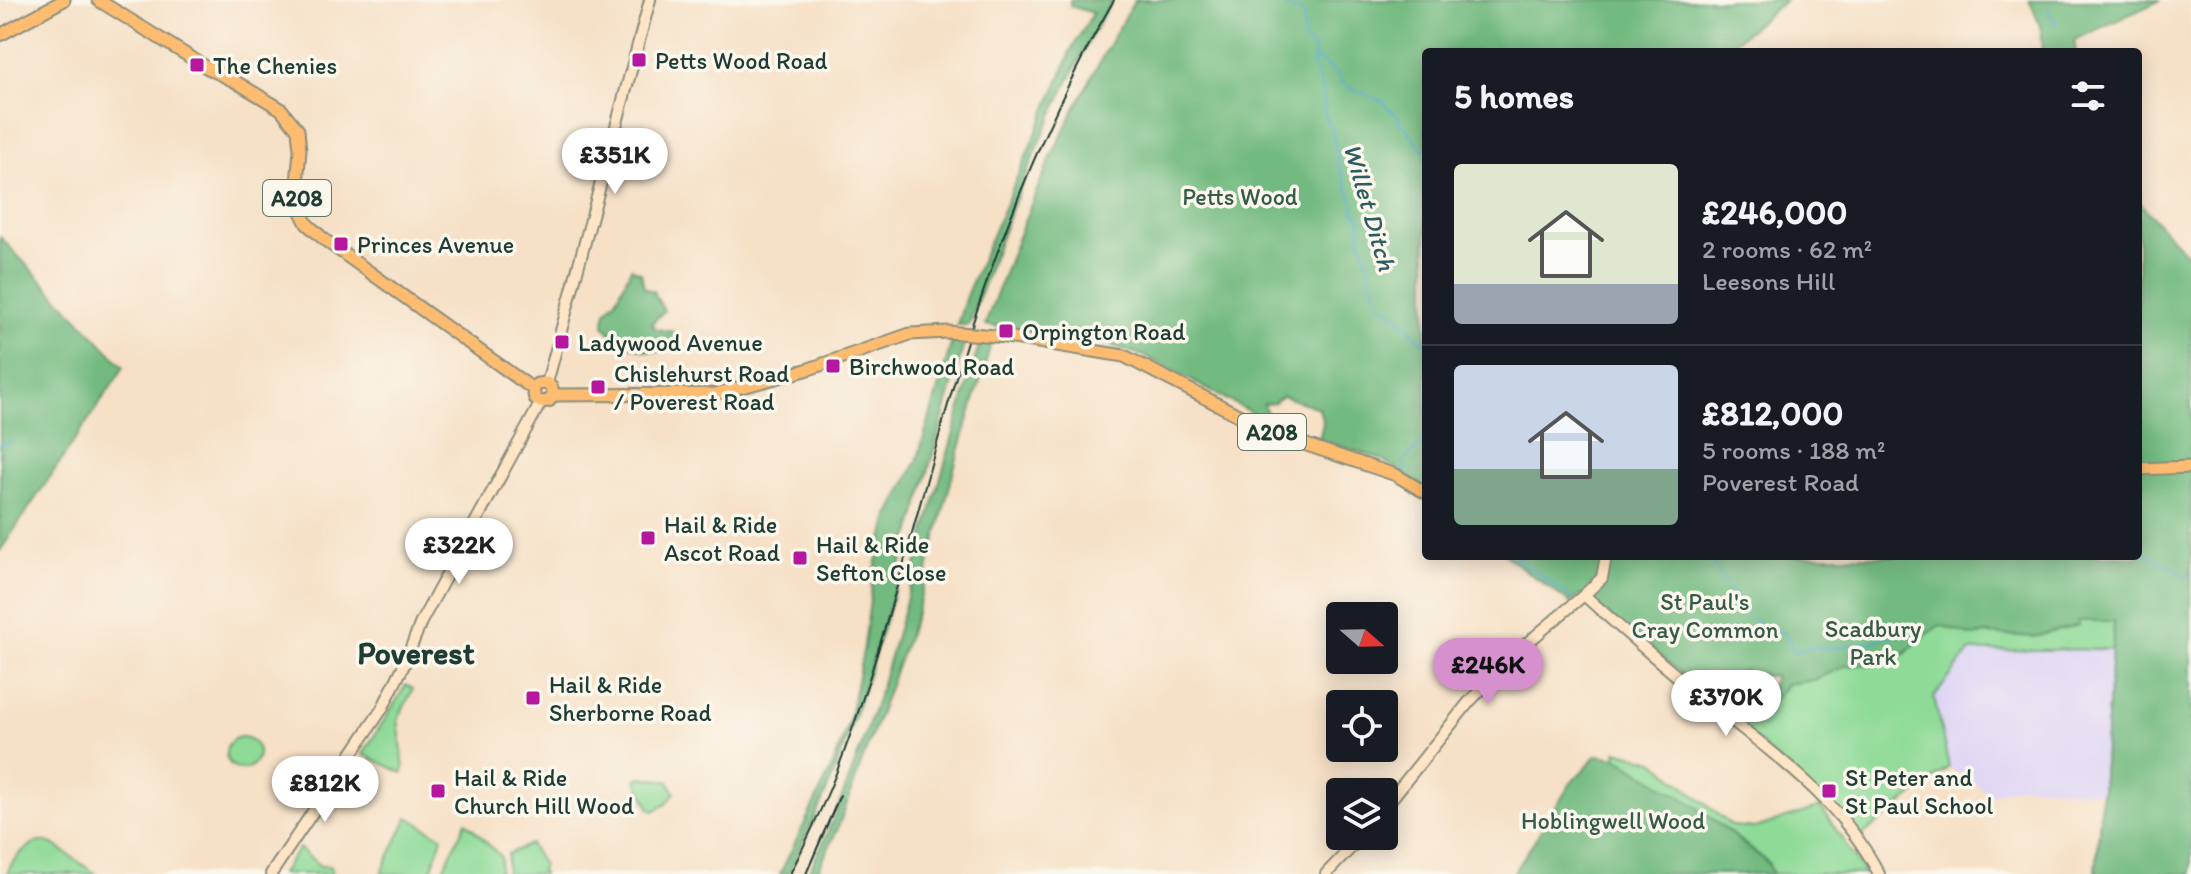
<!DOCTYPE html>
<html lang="en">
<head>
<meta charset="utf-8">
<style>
  body { margin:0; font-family:Itim,sans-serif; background:#242831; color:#f1f3f6; height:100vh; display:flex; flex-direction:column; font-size:30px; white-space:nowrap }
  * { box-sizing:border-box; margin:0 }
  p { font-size:26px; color:#9ea1a6 }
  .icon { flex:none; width:44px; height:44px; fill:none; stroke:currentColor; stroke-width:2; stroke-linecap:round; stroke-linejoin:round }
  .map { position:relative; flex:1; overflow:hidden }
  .details { position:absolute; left:1422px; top:48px; width:720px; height:512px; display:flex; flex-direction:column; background:#171b24; border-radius:8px; box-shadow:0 4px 20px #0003 }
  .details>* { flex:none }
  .needle { width:52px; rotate:110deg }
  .buttons { position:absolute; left:1326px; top:602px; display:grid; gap:16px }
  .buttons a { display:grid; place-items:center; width:72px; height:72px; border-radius:8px; background:#171b24; box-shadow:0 4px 20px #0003; font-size:40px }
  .price { position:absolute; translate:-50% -68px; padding:0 18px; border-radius:28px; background:#fff; color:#222; font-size:26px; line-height:52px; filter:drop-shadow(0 2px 4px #0008) }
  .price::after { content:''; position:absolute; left:50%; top:48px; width:24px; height:18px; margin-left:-12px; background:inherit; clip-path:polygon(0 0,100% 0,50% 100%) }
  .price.on { background:#d690ce; color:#111 }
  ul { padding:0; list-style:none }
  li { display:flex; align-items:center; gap:24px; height:200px; padding:0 32px }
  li+li { border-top:2px solid #363941 }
  li span { display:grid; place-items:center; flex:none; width:224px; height:160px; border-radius:8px; color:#555 }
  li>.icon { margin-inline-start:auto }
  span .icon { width:96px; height:96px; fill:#fffc; stroke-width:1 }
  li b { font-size:34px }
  h2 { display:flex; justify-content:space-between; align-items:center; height:96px; padding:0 32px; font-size:34px }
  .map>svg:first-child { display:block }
  .built { fill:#dfd5f5 }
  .green { fill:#8eda97; stroke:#568c66; stroke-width:2 }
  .forest { fill:#72ba80; stroke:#487c5a; stroke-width:2 }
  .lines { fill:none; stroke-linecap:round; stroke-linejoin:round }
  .stream { stroke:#4fa9cc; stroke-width:2 }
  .secondary-casing { stroke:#8a8e7d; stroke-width:14 }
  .primary-casing { stroke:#8a8e7d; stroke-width:15 }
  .secondary { stroke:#ffe4c6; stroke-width:10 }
  .primary { stroke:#febc71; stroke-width:11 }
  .rail { stroke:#1f3d34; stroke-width:2 }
  .primary-bridge-casing { stroke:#8a8e7d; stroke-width:15; stroke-linecap:butt }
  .primary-bridge { stroke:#febc71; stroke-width:11 }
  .poi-dot { fill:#b5179e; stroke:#fbf7ec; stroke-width:3 }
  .labels { text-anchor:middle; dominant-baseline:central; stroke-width:7; stroke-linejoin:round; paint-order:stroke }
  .shield { fill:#fbf7ec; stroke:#61756b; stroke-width:2 }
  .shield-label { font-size:22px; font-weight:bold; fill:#1f3d34 }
  .poi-label { font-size:24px; fill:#1f3d34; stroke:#fbf7ec; text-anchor:start }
  .park-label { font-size:24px; fill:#355c48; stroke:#fbf7ec }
  .water-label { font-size:26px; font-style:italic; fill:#2d5d62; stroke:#fbf7ec }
  .district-label { font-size:32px; font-weight:bold; fill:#1f3d34; stroke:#fbf7ec }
</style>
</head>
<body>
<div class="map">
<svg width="2191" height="874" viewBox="0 0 2191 874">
  <rect width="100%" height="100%" fill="#fbf7ec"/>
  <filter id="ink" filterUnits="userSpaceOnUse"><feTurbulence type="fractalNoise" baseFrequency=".0125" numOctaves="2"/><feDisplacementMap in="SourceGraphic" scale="16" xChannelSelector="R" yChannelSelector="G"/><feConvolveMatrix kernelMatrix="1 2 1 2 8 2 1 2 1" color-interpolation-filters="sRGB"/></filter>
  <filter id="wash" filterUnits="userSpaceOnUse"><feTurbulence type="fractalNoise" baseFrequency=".006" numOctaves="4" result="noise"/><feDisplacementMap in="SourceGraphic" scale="32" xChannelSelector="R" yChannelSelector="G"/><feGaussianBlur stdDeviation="1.8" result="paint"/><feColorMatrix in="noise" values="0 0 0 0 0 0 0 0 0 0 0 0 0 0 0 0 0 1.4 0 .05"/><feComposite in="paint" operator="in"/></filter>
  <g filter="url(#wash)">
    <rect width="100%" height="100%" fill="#f6e0c6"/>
    <path class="built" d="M 2112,648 L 2101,793 L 2022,785 L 1991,795 L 1949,767 L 1934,697 L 1970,651 Z"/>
    <g class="green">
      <path d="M 2138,556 L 2191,874 L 2096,874 L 2112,649 L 1970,651 L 1934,697 L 1949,767 L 1860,837 L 1742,726 L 1790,661 L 1773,663 L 1708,681 L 1608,576 Z"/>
      <path d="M 406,685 L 413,689 L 398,719 L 404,769 L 402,773 L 363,754 Z"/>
      <circle cx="242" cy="753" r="16"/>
      <path d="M 1616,751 L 1654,761 L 1732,826 L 1755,828 L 1821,807 L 1865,874 L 1773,874 L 1768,862 L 1694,805 L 1617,758 Z"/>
      <path d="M 640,777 L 668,781 L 675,793 L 666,804 L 654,811 L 650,809 L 636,779 Z"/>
      <path d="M 408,817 L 442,837 L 430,874 L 381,874 Z"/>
      <path d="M 466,822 L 501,857 L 499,874 L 441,874 Z"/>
      <path d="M 37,842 L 47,842 L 53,844 L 96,874 L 7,874 C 13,858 22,850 37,842 Z"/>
      <path d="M 530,844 L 543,865 L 541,870 L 543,874 L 506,874 L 508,854 Z"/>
      <path d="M 299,848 L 320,866 L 330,866 L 333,874 L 281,874 Z"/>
    </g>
    <g class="forest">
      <path d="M 1070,0 L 1112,0 C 1052,103 1008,212 969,325 L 957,325 L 966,296 L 1069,57 L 1069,53 L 1093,13 L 1070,6 Z"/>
      <path d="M 1135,0 L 1786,0 L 1722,52 L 1426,52 L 1426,488 L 1379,458 L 1319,440 L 1323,423 L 1319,408 L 1282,396 L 1274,403 L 1264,404 L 1269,422 L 1147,357 L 1104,343 L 985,325 C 1007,266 1029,205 1056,147 C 1080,97 1106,48 1135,0 Z"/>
      <path d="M 2029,0 L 2161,0 L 2074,40 L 2076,52 L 2042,52 C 2045,33 2037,17 2029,0 Z"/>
      <path d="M 2138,201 L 2191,259 L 2191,874 L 2096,874 L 2114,621 L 2078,621 L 2079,625 L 2034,637 L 1987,634 L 1972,636 L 1940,625 L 1918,641 L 1905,654 L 1873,664 L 1845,666 L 1814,680 L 1787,684 L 1755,723 L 1749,719 L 1770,691 L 1775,676 L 1757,675 L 1744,671 L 1728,676 L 1699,688 L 1582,594 L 1570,603 L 1506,556 L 2138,556 Z"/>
      <path d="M 0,237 L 124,367 L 0,551 Z"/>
      <path d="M 631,268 L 641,273 L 644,288 L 653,291 L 664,311 L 652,323 L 656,329 L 675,332 L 680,340 C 677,343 674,346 670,348 C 648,358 617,342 604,326 C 605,306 607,312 617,298 C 622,290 627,276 631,268 Z"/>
      <path d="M 952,341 L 965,341 C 924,480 890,621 840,757 C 826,797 806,835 788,874 L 780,874 L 833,765 L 849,721 L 864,646 L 873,577 L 889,516 L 917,461 Z"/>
      <path d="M 980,342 L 991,344 L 957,458 L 917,611 L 837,830 L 816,874 L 808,874 C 862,765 894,646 926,529 C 944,467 962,404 980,342 Z"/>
      <path d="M 1597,755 L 1617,758 L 1694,805 L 1768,863 L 1773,874 L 1513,874 L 1571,783 Z"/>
    </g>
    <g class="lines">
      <g class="stream">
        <path d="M 1285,0 L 1287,8 L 1293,11 L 1300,10 L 1304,15 L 1304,39 L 1315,51 L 1313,67 L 1323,90 L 1324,112 L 1333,134 L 1338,163 L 1354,204 L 1354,211 L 1360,217 L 1360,238 L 1370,269 L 1370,278 L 1380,303 L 1391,310 L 1426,346"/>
        <path d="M 2048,10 L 2056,25"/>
        <path d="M 1314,58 C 1320,61 1331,68 1336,72 C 1341,77 1338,78 1343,83 C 1353,93 1368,92 1377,100 L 1383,100 L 1387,107 L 1399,117 L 1399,124 L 1405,126 C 1410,136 1419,144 1426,153"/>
        <path d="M 0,445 L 11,440"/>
        <path d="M 1406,458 L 1426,439"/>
        <path d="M 1404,460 L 1405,473"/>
        <path d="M 2138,551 L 2151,556"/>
        <path d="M 1513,556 L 1572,598"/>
        <path d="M 1708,556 L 1725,582"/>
        <path d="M 2156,559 L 2188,578"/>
        <path d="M 1728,587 L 1747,612"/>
        <path d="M 1751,618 L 1762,625 L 1786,634 L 1793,652 L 1814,646 L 1824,649 L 1873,642 L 1895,634"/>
      </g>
    </g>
  </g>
  <g filter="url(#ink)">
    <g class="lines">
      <defs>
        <g id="secondary">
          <path d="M 547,383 L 650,0"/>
          <path d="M 1584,595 C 1624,631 1664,666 1706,700 C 1770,751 1841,799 1879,874"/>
          <path d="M 1384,808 L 1469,702 L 1526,644 L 1584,595 L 1602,578 L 1606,556"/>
          <path d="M 271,874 L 382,709 L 404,665 L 421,622 L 541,402"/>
          <path d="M 1326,874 L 1362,836"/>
        </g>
        <g id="primary">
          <path d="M 98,0 L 206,67 L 236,82 L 281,109 L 298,130 L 300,150 L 296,195 L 299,208 L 307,224 L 326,241 L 533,389"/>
          <path d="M 0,35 L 64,0"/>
          <path d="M 1007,337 L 1124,356 L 1277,435 L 1396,475 L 1426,493"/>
          <path d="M 533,389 L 535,399 L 541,402 L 549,401 L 553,395"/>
          <path d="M 533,389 L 537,384 L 547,383 L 552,388 L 553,395"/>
          <path d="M 553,395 L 715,394 L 806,370 L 910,334 L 948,332"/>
          <path d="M 2138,469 L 2191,467"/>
        </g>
      </defs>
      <use href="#secondary" class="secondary-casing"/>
      <use href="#primary" class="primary-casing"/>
      <use href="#secondary" class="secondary"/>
      <use href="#primary" class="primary"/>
      <g class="rail">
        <path d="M 790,874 C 808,838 826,801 840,763 C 894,619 926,468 973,322 C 1010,210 1055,101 1114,0"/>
        <path d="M 806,874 L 840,795"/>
      </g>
      <defs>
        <path id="primary-bridge" d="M 948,332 L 1007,337"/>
      </defs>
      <use href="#primary-bridge" class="primary-bridge-casing"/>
      <use href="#primary-bridge" class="primary-bridge"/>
    </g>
  </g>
  <g class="poi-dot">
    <rect x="631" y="52" width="16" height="16" rx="4"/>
    <rect x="189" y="57" width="16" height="16" rx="4"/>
    <rect x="333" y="236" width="16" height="16" rx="4"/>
    <rect x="998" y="323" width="16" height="16" rx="4"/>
    <rect x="554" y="334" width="16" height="16" rx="4"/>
    <rect x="825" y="358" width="16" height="16" rx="4"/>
    <rect x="590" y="379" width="16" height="16" rx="4"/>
    <rect x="640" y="530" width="16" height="16" rx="4"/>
    <rect x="792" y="550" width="16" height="16" rx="4"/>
    <rect x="525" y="690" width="16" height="16" rx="4"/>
    <rect x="430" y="783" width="16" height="16" rx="4"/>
    <rect x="1821" y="783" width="16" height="16" rx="4"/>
  </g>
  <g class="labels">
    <g class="shield">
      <rect x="263" y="180" width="68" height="36" rx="6"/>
      <rect x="1238" y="414" width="68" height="36" rx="6"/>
    </g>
    <g class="shield-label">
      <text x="297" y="198">A208</text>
      <text x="1272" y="432">A208</text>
    </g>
    <g class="poi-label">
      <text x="655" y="60">Petts Wood Road</text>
      <text x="213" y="65">The Chenies</text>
      <text x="357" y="244">Princes Avenue</text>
      <text x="1022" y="331">Orpington Road</text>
      <text x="578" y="342">Ladywood Avenue</text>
      <text x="849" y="366">Birchwood Road</text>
      <text x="614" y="373">Chislehurst Road<tspan x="614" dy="28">/ Poverest Road</tspan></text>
      <text x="664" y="524">Hail &amp; Ride<tspan x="664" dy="28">Ascot Road</tspan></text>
      <text x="816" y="544">Hail &amp; Ride<tspan x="816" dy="28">Sefton Close</tspan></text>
      <text x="549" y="684">Hail &amp; Ride<tspan x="549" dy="28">Sherborne Road</tspan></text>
      <text x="454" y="777">Hail &amp; Ride<tspan x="454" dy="28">Church Hill Wood</tspan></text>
      <text x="1845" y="777">St Peter and<tspan x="1845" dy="28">St Paul School</tspan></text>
    </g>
    <g class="park-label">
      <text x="1240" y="196">Petts Wood</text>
      <text x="1705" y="601">St Paul's<tspan x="1705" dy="28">Cray Common</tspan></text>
      <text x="1873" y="628">Scadbury<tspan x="1873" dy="28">Park</tspan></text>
      <text x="1613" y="820">Hoblingwell Wood</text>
    </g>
    <g class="water-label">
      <text transform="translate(1370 207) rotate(74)">Willet Ditch</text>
    </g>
    <g class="district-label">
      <text x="416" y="653">Poverest</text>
    </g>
  </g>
</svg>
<div class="buttons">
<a><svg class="needle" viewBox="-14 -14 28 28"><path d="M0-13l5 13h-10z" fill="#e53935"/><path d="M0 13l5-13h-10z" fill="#9ea1a6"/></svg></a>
<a><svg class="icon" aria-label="locate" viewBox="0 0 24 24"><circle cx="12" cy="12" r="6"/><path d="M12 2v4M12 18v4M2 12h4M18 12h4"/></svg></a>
<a><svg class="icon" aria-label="layers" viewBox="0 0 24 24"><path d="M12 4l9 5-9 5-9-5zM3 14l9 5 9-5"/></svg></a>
</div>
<b class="price" style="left:615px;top:196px">£351K</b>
<b class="price" style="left:459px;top:586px">£322K</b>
<b class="price on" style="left:1488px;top:706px">£246K</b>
<b class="price" style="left:1726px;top:738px">£370K</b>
<b class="price" style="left:325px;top:824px">£812K</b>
<section class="details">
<h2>5 homes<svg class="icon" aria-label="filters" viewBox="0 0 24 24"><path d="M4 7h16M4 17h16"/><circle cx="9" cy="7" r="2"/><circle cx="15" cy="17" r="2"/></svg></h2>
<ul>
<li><span style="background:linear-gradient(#dfe7d0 75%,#9aa5b1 0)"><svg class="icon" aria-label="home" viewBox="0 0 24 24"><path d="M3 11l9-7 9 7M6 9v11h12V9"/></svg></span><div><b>£246,000</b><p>2 rooms · 62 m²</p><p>Leesons Hill</p></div></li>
<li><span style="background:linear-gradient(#c9d6e8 65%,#7fa58c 0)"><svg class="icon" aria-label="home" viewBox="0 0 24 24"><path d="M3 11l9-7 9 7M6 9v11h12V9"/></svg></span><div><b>£812,000</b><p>5 rooms · 188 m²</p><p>Poverest Road</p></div></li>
</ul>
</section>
</div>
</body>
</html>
